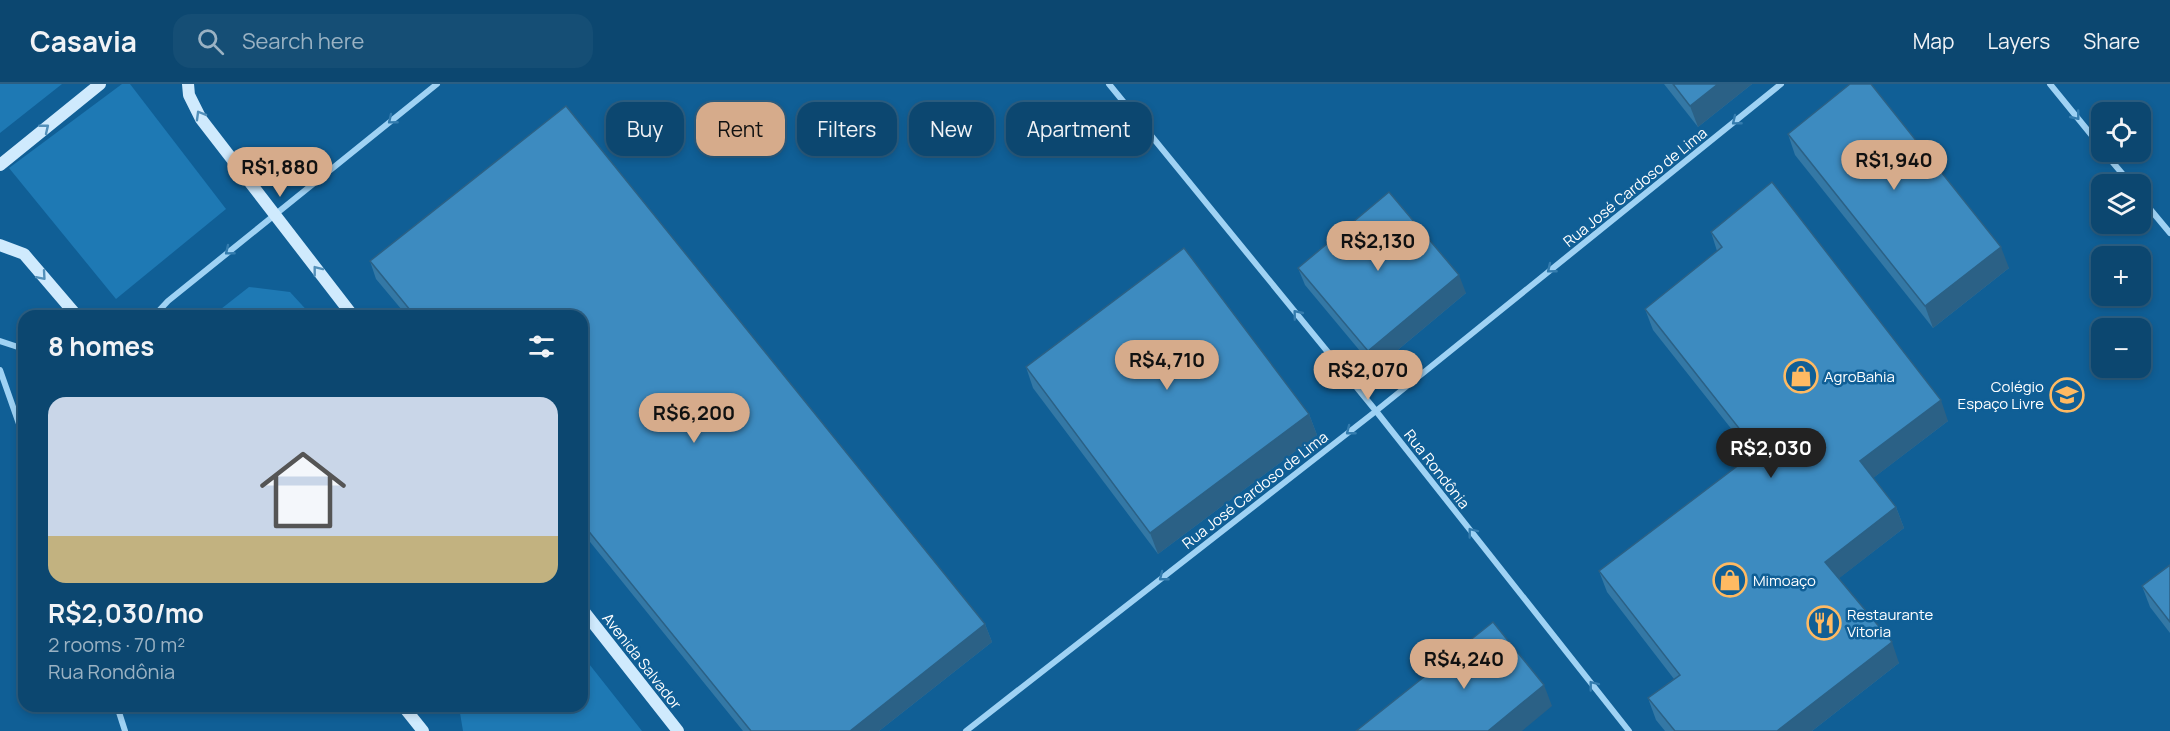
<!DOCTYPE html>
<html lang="en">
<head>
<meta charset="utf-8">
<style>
  body { margin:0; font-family:Manrope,sans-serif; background:#154e75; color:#f1f3f6; height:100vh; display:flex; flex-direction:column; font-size:22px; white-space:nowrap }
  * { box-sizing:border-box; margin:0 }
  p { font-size:20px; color:#9ab2c3 }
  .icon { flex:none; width:33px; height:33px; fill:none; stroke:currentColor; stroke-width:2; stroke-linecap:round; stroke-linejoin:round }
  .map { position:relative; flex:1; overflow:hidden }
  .side { position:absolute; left:18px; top:226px; width:570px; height:402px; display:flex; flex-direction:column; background:#0c4770; border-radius:18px; box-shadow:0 3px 9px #0003,0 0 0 2px #2c5f83 }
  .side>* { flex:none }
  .top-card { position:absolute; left:606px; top:18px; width:570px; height:54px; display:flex; gap:12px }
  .controls { position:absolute; left:2091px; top:18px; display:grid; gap:12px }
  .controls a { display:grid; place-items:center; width:60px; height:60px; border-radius:12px; background:#0c4770; box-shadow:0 3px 9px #0003,0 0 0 2px #2c5f83; font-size:30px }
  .price { position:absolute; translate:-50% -51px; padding:0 14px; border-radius:21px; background:#d6ab8b; color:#111; font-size:20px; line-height:39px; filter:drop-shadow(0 2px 3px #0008) }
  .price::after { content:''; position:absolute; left:50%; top:36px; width:18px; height:14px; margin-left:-9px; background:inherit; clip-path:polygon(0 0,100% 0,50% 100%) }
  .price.current { background:#222; color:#fff }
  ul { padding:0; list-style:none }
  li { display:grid; align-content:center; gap:12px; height:318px; padding:0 30px }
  li span { display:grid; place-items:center; height:186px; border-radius:18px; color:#555 }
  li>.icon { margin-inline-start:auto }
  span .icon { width:108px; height:108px; fill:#fffc; stroke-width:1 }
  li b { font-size:26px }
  h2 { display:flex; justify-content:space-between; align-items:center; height:72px; padding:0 30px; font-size:26px }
  .tag { padding:0 21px; border-radius:18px; background:#0c4770; box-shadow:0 3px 9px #0003,0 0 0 2px #2c5f83; font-size:21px; line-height:54px }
  .tag.current { background:#d6ab8b; color:#111 }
  header { display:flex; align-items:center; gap:36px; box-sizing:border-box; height:84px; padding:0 30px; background:#0c4770; border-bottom:2px solid #2c5f83 }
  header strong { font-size:28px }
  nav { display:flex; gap:33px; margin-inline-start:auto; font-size:21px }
  .search { width:420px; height:54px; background:#154e75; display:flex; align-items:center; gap:15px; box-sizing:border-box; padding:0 21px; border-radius:18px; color:#9ab2c3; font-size:22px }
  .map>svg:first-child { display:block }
  .green { fill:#1e79b4 }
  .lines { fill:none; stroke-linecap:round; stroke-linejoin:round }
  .minor { stroke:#9fd2f4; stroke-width:6 }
  .secondary { stroke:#cfeafd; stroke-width:12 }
  .wall { fill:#3478a5 }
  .shaded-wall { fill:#2b6186 }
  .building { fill:#3d8bc0; stroke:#2b6186; stroke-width:1.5 }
  .oneway { stroke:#5390ba }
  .oneway2 { stroke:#347cae }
  .labels { text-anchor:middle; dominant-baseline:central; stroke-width:5; stroke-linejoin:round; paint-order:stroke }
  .street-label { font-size:15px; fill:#fff; stroke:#105f96 }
  .poi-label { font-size:15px; fill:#fff; stroke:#105f96; text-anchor:start }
</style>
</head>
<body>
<header>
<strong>Casavia</strong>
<div class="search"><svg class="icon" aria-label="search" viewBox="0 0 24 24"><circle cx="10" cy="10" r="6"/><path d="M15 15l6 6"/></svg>Search here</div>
<nav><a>Map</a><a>Layers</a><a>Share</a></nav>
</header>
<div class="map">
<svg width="2170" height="647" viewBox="0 0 2170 647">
  <rect width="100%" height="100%" fill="#105f96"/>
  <g class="green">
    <path d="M 0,0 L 62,0 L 0,49 Z"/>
    <path d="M 122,0 L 130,0 L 226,125 L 116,215 L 9,84 Z"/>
    <path d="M 249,203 L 290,208 L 312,232 L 212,232 Z"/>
    <path d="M 582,571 L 642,647 L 463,647 L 459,623 L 582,622 Z"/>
  </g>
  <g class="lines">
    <g class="minor">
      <path d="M 1109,0 L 1376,327 L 1629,647"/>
      <path d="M 2050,0 L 2102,64"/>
      <path d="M 2104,68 L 2131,100"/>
      <path d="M 2140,113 L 2170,149"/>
      <path d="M 154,232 L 168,217 L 437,0"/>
      <path d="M 0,257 L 24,265"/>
      <path d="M 0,286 L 24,354"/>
      <path d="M 117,622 L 125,647"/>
      <path d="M 966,647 L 1376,327 L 1781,0"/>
    </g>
    <g class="secondary">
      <path d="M 188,0 L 189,11 L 201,35 L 353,232"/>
      <path d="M 0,81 L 100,0"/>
      <path d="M 0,161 L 24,170 L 77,232"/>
      <path d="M 582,525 L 678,647"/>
      <path d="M 403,622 L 423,647"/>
    </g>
  </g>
  <g class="wall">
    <path d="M 1664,0 L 1752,0 L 1698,43 Z"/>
    <path d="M 566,22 L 985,540 L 992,558 L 879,647 L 743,647 L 582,448 L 582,232 L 407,232 L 376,195 L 370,177 Z"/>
    <path d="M 1788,50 L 2009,184 L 1933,244 L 1795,71 Z"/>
    <path d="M 1711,148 L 1948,337 L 1873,394 L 1896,423 L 1904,444 L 1839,494 L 1899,579 L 1812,647 L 1665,647 L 1656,636 L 1648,614 L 1674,595 L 1607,508 L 1599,487 L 1752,371 L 1653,246 L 1645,225 L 1717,167 Z"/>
    <path d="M 1298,184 L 1466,209 L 1375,285 L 1305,201 Z"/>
    <path d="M 1026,283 L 1309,330 L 1317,351 L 1158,470 L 1033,304 Z"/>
    <path d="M 2170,481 L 2170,549 L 2150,523 L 2142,502 Z"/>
  </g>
  <g class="shaded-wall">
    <path d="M 1718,0 L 1752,0 L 1698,43 L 1690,22 Z"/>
    <path d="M 2001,163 L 2009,184 L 1933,244 L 1925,222 Z"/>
    <path d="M 1459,191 L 1466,209 L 1375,285 L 1368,267 Z"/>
    <path d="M 1941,316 L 1948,337 L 1868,398 L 1860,377 Z"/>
    <path d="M 1309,330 L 1317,351 L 1158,470 L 1150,449 Z"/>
    <path d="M 1896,423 L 1904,444 L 1833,499 L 1825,478 Z"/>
    <path d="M 985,540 L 992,558 L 879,647 L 850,647 Z"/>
    <path d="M 1892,558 L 1899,579 L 1812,647 L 1777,647 Z"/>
    <path d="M 1544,601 L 1552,622 L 1522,647 L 1488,647 Z"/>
  </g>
  <g class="building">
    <path d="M 1673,0 L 1718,0 L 1690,22 Z"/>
    <path d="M 1850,0 L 1871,0 L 2001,163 L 1925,222 L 1788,50 Z"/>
    <path d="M 566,22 L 985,540 L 850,647 L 751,647 L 582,439 L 582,232 L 415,232 L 370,177 Z"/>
    <path d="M 1772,98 L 1941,316 L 1860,377 L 1896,423 L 1825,478 L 1892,558 L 1777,647 L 1675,647 L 1648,614 L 1680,591 L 1599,487 L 1757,367 L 1645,225 L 1722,163 L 1711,148 Z"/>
    <path d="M 1389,108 L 1459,191 L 1368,267 L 1298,184 Z"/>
    <path d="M 1184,164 L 1309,330 L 1150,449 L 1026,283 Z"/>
    <path d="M 2170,481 L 2170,538 L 2142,502 Z"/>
    <path d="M 1493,538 L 1544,601 L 1488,647 L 1356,647 Z"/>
  </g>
  <defs><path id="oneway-chevron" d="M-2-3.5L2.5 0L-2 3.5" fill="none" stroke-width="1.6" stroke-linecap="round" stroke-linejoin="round" transform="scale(1.5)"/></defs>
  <g class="oneway">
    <use href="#oneway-chevron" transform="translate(200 31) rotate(-120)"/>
    <use href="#oneway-chevron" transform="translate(45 44) rotate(-39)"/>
    <use href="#oneway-chevron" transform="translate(317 186) rotate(-128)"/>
    <use href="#oneway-chevron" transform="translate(42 192) rotate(49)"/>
  </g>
  <g class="oneway2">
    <use href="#oneway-chevron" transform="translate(2076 32) rotate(51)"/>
    <use href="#oneway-chevron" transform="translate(392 36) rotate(141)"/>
    <use href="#oneway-chevron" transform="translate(1736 37) rotate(141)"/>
    <use href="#oneway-chevron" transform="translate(229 167) rotate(141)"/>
    <use href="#oneway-chevron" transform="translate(1551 185) rotate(141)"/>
    <use href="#oneway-chevron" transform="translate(1297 230) rotate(-129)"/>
    <use href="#oneway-chevron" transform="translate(1350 347) rotate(142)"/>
    <use href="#oneway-chevron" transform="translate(1472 448) rotate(-128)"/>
    <use href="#oneway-chevron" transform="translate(1163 493) rotate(142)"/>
    <use href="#oneway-chevron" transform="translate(1593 601) rotate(-128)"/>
  </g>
  <defs>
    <symbol id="shop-ring" viewBox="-11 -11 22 22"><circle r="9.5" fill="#105f96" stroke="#ffba62" stroke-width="1.5"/><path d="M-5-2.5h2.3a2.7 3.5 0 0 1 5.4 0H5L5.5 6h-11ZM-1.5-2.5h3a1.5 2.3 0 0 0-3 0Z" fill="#ffba62"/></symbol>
    <symbol id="school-ring" viewBox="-11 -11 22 22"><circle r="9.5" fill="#105f96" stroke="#ffba62" stroke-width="1.5"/><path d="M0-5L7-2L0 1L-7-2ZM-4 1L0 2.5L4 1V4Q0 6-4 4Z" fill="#ffba62"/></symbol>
    <symbol id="restaurant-ring" viewBox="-11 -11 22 22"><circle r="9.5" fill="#105f96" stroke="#ffba62" stroke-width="1.5"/><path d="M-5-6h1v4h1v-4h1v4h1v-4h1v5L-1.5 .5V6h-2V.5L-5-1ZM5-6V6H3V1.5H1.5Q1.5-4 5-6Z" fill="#ffba62"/></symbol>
  </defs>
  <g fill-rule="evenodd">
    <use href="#shop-ring" x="1782" y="273" width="38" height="38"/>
    <use href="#school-ring" x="2048" y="292" width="38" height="38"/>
    <use href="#shop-ring" x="1711" y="477" width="38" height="38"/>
    <use href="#restaurant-ring" x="1805" y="520" width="38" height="38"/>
  </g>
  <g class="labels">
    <g class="street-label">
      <text transform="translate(1635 103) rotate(-39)">Rua José Cardoso de Lima</text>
      <text transform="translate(1437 385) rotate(52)">Rua Rondônia</text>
      <text transform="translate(1255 406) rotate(-38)">Rua José Cardoso de Lima</text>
      <text transform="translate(642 577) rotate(52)">Avenida Salvador</text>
    </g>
    <g class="poi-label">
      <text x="1824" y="292">AgroBahia</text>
      <text x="2044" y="302" text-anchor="end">Colégio<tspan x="2044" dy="17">Espaço Livre</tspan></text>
      <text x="1753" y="496">Mimoaço</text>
      <text x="1847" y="530">Restaurante<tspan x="1847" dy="17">Vitoria</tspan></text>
    </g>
  </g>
</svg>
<div class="controls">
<a><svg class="icon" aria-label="locate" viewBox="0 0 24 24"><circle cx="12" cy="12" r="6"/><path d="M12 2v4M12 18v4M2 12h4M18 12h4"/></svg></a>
<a><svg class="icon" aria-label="layers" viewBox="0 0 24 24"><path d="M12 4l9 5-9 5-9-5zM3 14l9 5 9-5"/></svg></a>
<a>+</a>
<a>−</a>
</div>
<b class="price" style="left:1894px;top:107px">R$1,940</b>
<b class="price" style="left:280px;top:114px">R$1,880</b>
<b class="price" style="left:1378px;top:188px">R$2,130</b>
<b class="price" style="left:1167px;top:307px">R$4,710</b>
<b class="price" style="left:1368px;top:317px">R$2,070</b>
<b class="price" style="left:694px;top:360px">R$6,200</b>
<b class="price current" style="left:1771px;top:395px">R$2,030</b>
<b class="price" style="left:1464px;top:606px">R$4,240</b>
<div class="top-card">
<a class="tag">Buy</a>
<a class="tag current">Rent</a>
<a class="tag">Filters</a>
<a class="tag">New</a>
<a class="tag">Apartment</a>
</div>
<section class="side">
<h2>8 homes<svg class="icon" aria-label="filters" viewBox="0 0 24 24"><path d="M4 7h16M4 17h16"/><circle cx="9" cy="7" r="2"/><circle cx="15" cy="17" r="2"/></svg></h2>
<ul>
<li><span style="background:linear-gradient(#c9d6e8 75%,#c2b280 0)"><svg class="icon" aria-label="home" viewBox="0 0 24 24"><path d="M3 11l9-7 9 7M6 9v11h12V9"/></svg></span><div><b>R$2,030/mo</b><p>2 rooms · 70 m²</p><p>Rua Rondônia</p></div></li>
</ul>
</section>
</div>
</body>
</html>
